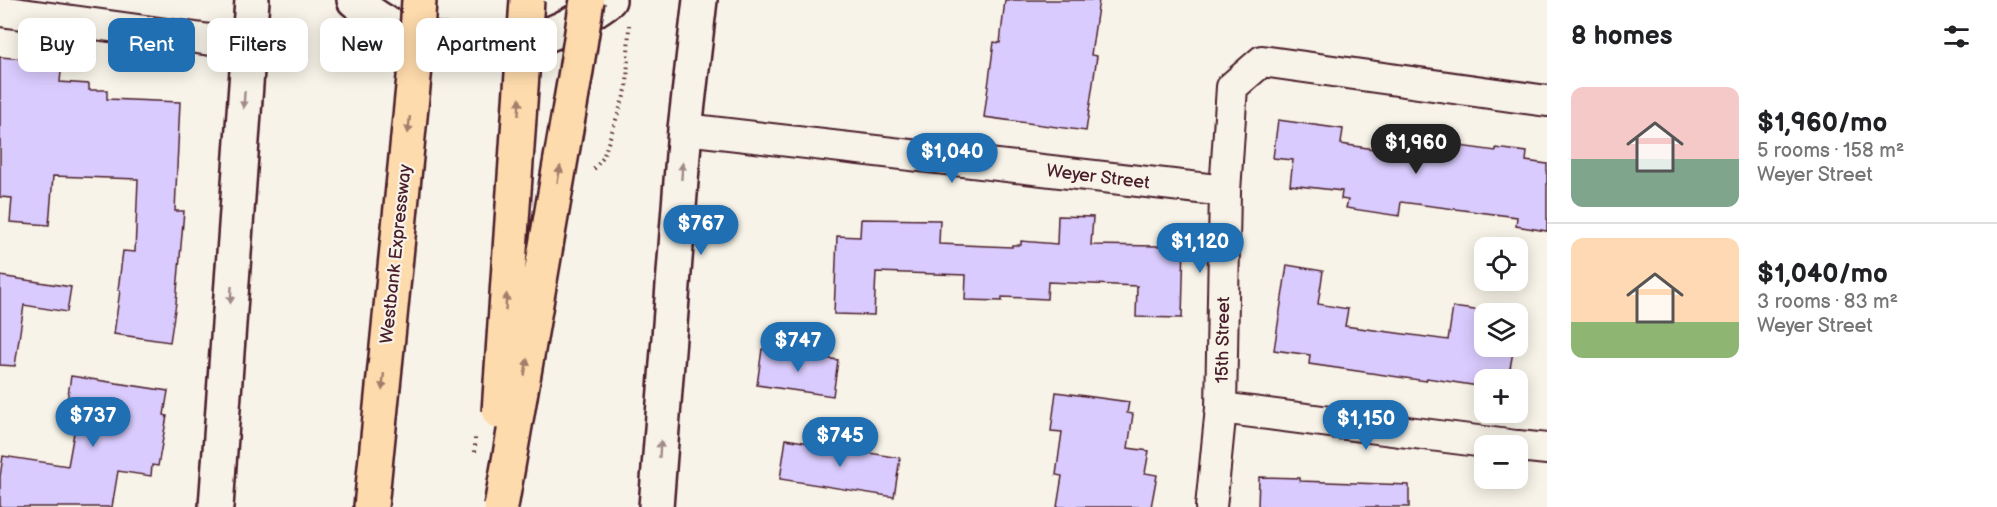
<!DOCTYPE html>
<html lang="en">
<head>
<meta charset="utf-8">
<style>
  body { margin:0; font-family:"Balsamiq Sans",sans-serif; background:#f2f2f2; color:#202124; height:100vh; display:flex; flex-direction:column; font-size:22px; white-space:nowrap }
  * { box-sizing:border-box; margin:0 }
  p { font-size:20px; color:#757577 }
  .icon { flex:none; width:33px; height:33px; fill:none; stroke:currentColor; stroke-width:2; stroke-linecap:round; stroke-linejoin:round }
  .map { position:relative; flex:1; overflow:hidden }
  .sheet { display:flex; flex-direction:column; background:#fff; width:450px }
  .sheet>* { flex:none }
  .hud { position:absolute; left:18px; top:18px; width:570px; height:54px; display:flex; gap:12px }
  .buttons { position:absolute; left:1474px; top:237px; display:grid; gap:12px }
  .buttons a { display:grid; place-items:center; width:54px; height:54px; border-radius:12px; background:#fff; box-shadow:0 3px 15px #0003; font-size:30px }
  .price { position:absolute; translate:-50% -51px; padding:0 14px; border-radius:21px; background:#1f6fb2; color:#fff; font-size:20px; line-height:39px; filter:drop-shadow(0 2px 3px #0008) }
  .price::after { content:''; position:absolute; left:50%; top:36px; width:18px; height:14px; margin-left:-9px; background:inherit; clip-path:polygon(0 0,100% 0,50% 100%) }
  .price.on { background:#222; color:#fff }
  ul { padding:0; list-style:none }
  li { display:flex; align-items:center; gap:18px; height:150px; padding:0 24px }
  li+li { border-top:2px solid #e0e0e0 }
  li span { display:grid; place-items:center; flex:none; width:168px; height:120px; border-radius:12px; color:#555 }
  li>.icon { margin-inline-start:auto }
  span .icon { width:72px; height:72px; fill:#fffc; stroke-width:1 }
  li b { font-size:26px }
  h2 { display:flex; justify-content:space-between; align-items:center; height:72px; padding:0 24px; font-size:26px }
  .tag { padding:0 21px; border-radius:12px; background:#fff; box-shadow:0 3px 15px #0003; font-size:21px; line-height:54px }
  .tag.on { background:#1f6fb2; color:#fff }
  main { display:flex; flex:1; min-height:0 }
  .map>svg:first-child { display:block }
  .building { fill:#d9cbfd; stroke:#4a1f2b; stroke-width:1.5 }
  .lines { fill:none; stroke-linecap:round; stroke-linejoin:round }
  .street-casing { stroke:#4a1f2b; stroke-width:34 }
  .secondary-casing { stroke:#4a1f2b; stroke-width:38 }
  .highway-casing { stroke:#4a1f2b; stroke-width:38 }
  .path { stroke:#4a1f2b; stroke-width:4; stroke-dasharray:1.5 4.5; stroke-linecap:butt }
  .street { stroke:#f7f3e8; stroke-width:30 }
  .secondary { stroke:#f7f3e8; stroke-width:33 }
  .highway { stroke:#fedbac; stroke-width:33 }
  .highway-bridge-casing { stroke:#4a1f2b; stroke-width:38; stroke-linecap:butt }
  .highway-bridge { stroke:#fedbac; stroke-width:33 }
  .oneway { fill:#a0898a }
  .oneway2 { fill:#a47d6c }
  .labels { text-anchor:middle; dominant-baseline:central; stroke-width:4.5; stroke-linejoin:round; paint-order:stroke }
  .street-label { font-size:18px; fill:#4a1f2b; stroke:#f7f3e8 }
</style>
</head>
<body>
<main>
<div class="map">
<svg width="1547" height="507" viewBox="0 0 1547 507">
  <rect width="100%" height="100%" fill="#f7f3e8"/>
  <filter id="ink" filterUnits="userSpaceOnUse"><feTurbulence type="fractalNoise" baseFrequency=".0167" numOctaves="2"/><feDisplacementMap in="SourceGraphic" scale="12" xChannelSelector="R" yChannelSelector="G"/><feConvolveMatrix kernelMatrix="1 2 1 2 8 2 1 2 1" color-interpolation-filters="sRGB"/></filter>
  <g filter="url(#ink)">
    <g class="building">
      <path d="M 1005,0 L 1099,0 L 1091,55 L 1097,56 L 1086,131 L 984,117 L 994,42 L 1000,43 Z"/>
      <path d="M 0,57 L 62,62 L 60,82 L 89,84 L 89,90 L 107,90 L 107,99 L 180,102 L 175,211 L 184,211 L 176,303 L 170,342 L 114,334 L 120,290 L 118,290 L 123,251 L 135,252 L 138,179 L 53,176 L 49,225 L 10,222 L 12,198 L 0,197 Z"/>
      <path d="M 1278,120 L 1343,129 L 1341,144 L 1421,156 L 1423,141 L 1496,151 L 1496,148 L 1527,152 L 1526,161 L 1547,164 L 1547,231 L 1516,226 L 1517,217 L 1401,202 L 1399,216 L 1346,208 L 1348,200 L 1341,199 L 1342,191 L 1290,185 L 1293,160 L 1273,158 Z"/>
      <path d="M 1058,216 L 1093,217 L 1091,245 L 1159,246 L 1160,243 L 1184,243 L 1182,318 L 1136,317 L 1137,286 L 1048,282 L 1047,299 L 1002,297 L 1002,301 L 965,300 L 966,275 L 876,272 L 874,315 L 834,314 L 837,236 L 860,237 L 861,219 L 940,220 L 939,244 L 1012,247 L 1012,245 L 1021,245 L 1021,241 L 1057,244 Z"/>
      <path d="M 1287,265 L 1323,271 L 1318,304 L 1348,309 L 1345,326 L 1448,340 L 1453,307 L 1489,312 L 1485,314 L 1483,346 L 1514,346 L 1508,380 L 1485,380 L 1485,387 L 1427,378 L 1426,381 L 1309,364 L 1310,355 L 1274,350 Z"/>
      <path d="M 0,276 L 71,287 L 67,312 L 24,305 L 15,366 L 0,365 Z"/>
      <path d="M 762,349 L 838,360 L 833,396 L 757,385 Z"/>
      <path d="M 71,376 L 168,391 L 164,415 L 167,416 L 158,466 L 152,465 L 151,476 L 118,471 L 112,507 L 0,507 L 0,477 L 3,456 L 68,466 L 77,416 L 65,414 Z"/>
      <path d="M 1056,392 L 1129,402 L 1127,413 L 1133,414 L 1128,448 L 1149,451 L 1145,473 L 1157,475 L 1151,507 L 1057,507 L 1062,476 L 1056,475 L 1062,432 L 1051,431 Z"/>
      <path d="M 786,439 L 900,458 L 894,497 L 780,479 Z"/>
      <path d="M 1259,477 L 1300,478 L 1300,481 L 1409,485 L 1409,507 L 1258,507 Z"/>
    </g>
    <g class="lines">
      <defs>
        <g id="street">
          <path d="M 0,11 L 247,45"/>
          <path d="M 685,129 L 1225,191"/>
          <path d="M 1221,408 L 1516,446"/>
          <path d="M 1518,446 L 1547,449"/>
          <path d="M 1211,507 L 1221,408 L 1225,191 L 1232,87 L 1262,61 L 1547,101"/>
        </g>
        <g id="secondary">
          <path d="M 354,0 C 367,11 380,21 396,28 C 438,47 496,49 540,37 C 565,30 588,15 609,0"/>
          <path d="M 216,507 L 252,0"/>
          <path d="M 656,507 L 685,129 L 700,0"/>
        </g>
        <path id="highway" d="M 371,507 L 415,67"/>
      </defs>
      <use href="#street" class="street-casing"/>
      <use href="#secondary" class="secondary-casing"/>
      <use href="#highway" class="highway-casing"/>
      <g class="path">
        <path d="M 594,169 L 603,158 L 627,87 L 629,25"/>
        <path d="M 475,452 L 475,436"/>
      </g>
      <use href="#street" class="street"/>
      <use href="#secondary" class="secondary"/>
      <use href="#highway" class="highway"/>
      <defs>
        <g id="highway-bridge">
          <path d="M 415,67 L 419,0"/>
          <path d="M 499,412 L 527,0"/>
          <path d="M 501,507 L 575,77 L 587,0"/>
        </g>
      </defs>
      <use href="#highway-bridge" class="highway-bridge-casing"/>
      <use href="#highway-bridge" class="highway-bridge"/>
    </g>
    <defs><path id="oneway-solid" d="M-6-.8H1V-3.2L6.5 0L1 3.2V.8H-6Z" transform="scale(1.5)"/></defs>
    <g class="oneway">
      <use href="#oneway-solid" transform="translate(244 100) rotate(94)"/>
      <use href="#oneway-solid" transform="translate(682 171) rotate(-86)"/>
      <use href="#oneway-solid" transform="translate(231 295) rotate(94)"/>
      <use href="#oneway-solid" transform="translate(660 449) rotate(-86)"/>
    </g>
    <g class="oneway2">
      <use href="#oneway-solid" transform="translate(519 107) rotate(-86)"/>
      <use href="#oneway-solid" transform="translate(409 125) rotate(96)"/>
      <use href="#oneway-solid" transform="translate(559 174) rotate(-80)"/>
      <use href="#oneway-solid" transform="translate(506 302) rotate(-86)"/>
      <use href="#oneway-solid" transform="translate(526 367) rotate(-80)"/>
      <use href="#oneway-solid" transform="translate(383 382) rotate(96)"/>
    </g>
  </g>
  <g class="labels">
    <g class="street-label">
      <text transform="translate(1098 177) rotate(7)">Weyer Street</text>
      <text transform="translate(396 254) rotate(-84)">Westbank Expressway</text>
      <text transform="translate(1223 340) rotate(-89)">15th Street</text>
    </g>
  </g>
</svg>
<div class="buttons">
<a><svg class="icon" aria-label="locate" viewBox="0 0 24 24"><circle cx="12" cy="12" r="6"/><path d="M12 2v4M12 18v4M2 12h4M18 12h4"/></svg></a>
<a><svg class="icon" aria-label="layers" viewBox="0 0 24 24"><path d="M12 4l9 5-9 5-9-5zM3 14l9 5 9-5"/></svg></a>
<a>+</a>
<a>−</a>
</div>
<b class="price on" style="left:1416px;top:175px">$1,960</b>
<b class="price" style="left:952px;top:184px">$1,040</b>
<b class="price" style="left:701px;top:256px">$767</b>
<b class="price" style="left:1200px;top:274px">$1,120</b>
<b class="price" style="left:798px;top:373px">$747</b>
<b class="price" style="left:93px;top:448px">$737</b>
<b class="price" style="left:1366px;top:451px">$1,150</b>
<b class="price" style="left:840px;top:468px">$745</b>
<div class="hud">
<a class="tag">Buy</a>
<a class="tag on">Rent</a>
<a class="tag">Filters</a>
<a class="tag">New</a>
<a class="tag">Apartment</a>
</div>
</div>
<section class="sheet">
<h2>8 homes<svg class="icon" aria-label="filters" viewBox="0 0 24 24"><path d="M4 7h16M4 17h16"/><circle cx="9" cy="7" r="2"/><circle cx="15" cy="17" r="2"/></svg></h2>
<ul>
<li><span style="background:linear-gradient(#f6c9c9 60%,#7fa58c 0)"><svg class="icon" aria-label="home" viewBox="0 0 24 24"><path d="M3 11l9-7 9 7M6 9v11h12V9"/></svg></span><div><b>$1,960/mo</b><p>5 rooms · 158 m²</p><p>Weyer Street</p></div></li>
<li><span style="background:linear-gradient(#ffd9b3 70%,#8fb573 0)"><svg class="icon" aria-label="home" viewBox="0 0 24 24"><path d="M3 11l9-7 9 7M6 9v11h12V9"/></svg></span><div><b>$1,040/mo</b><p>3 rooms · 83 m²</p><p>Weyer Street</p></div></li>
</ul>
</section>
</main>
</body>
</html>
